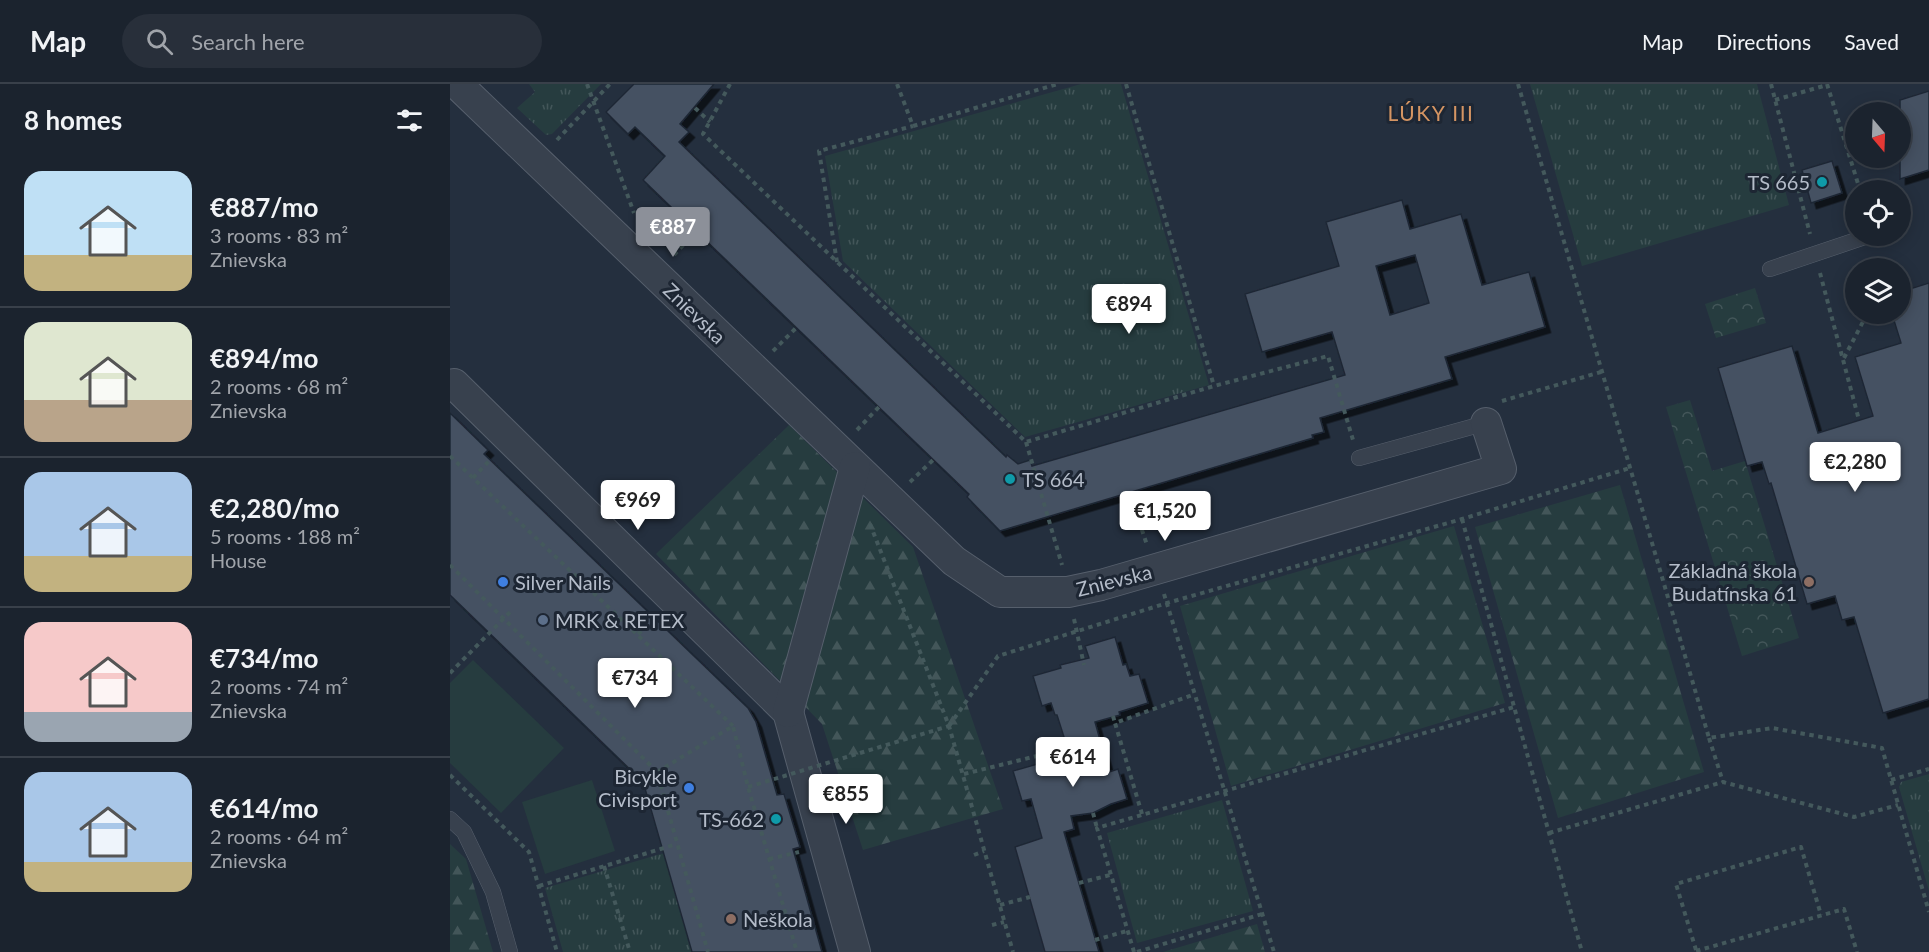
<!DOCTYPE html>
<html lang="en">
<head>
<meta charset="utf-8">
<style>
  body { margin:0; font-family:Lato,sans-serif; background:#282f3a; color:#f1f3f6; height:100vh; display:flex; flex-direction:column; font-size:22px; white-space:nowrap }
  * { box-sizing:border-box; margin:0 }
  p { font-size:20px; color:#a0a4aa }
  .icon { flex:none; width:33px; height:33px; fill:none; stroke:currentColor; stroke-width:2; stroke-linecap:round; stroke-linejoin:round }
  .map { position:relative; flex:1; overflow:hidden }
  .side { display:flex; flex-direction:column; background:#1b232e; width:450px }
  .side>* { flex:none }
  .needle { width:39px; rotate:161deg }
  .controls { position:absolute; left:1395px; top:18px; display:grid; gap:12px }
  .controls a { display:grid; place-items:center; width:66px; height:66px; border-radius:50%; background:#1b232e; box-shadow:0 3px 15px #0003,0 0 0 2px #39404a; font-size:30px }
  .price { position:absolute; translate:-50% -51px; padding:0 14px; border-radius:6px; background:#fff; color:#222; font-size:20px; line-height:39px; filter:drop-shadow(0 2px 3px #0008) }
  .price::after { content:''; position:absolute; left:50%; top:36px; width:18px; height:14px; margin-left:-9px; background:inherit; clip-path:polygon(0 0,100% 0,50% 100%) }
  .price.active { background:#8c9099; color:#fff }
  ul { padding:0; list-style:none }
  li { display:flex; align-items:center; gap:18px; height:150px; padding:0 24px }
  li+li { border-top:2px solid #39404a }
  li span { display:grid; place-items:center; flex:none; width:168px; height:120px; border-radius:18px; color:#555 }
  li>.icon { margin-inline-start:auto }
  span .icon { width:72px; height:72px; fill:#fffc; stroke-width:1 }
  li b { font-size:26px }
  h2 { display:flex; justify-content:space-between; align-items:center; height:72px; padding:0 24px; font-size:26px }
  header { display:flex; align-items:center; gap:36px; box-sizing:border-box; height:84px; padding:0 30px; background:#1b232e; border-bottom:2px solid #39404a }
  header strong { font-size:28px }
  nav { display:flex; gap:33px; margin-inline-start:auto; font-size:21px }
  .search { width:420px; height:54px; background:#282f3a; display:flex; align-items:center; gap:15px; box-sizing:border-box; padding:0 21px; border-radius:33px; color:#a0a4aa; font-size:22px }
  main { display:flex; flex:1; min-height:0 }
  .map>svg:first-child { display:block }
  .grass { fill:url(#grass-tufts) }
  .forest { fill:url(#forest-firs) }
  .park { fill:url(#park-crowns) }
  .pitch { fill:#263c3f }
  .building { fill:#455162; stroke:#1f2835; stroke-width:1.5; fill-rule:evenodd; filter:url(#shadow) }
  .lines { fill:none; stroke-linecap:round; stroke-linejoin:round }
  .service-casing { stroke:#565f6c; stroke-width:16 }
  .minor-casing { stroke:#565f6c; stroke-width:32 }
  .path { stroke:#44595c; stroke-width:4; stroke-dasharray:4.5 4.5; stroke-linecap:butt }
  .service { stroke:#38414e; stroke-width:15 }
  .minor { stroke:#38414e; stroke-width:30 }
  .path-bridge { stroke:#44595c; stroke-width:4; stroke-dasharray:4.5 4.5; stroke-linecap:butt }
  .culture-dot { fill:#0f9aa8; stroke:#1d2633; stroke-width:2 }
  .shop-dot { fill:#3f7fe0; stroke:#1d2633; stroke-width:2 }
  .education-dot { fill:#8d6e63; stroke:#1d2633; stroke-width:2 }
  .service-dot { fill:#5c6f8a; stroke:#1d2633; stroke-width:2 }
  .labels { text-anchor:middle; dominant-baseline:central; stroke-width:6; stroke-linejoin:round; paint-order:stroke }
  .poi-label { font-size:20px; fill:#b4bcc9; stroke:#1d2633; text-anchor:end }
  .street-label { font-size:20px; fill:#b4bcc9; stroke:#1d2633 }
  .neighbourhood-label { font-size:21px; letter-spacing:1.5px; fill:#d59563; stroke:#1d2633 }
</style>
</head>
<body>
<header>
<strong>Map</strong>
<div class="search"><svg class="icon" aria-label="search" viewBox="0 0 24 24"><circle cx="10" cy="10" r="6"/><path d="M15 15l6 6"/></svg>Search here</div>
<nav><a>Map</a><a>Directions</a><a>Saved</a></nav>
</header>
<main>
<section class="side">
<h2>8 homes<svg class="icon" aria-label="filters" viewBox="0 0 24 24"><path d="M4 7h16M4 17h16"/><circle cx="9" cy="7" r="2"/><circle cx="15" cy="17" r="2"/></svg></h2>
<ul>
<li><span style="background:linear-gradient(#bfe0f5 70%,#c2b280 0)"><svg class="icon" aria-label="home" viewBox="0 0 24 24"><path d="M3 11l9-7 9 7M6 9v11h12V9"/></svg></span><div><b>€887/mo</b><p>3 rooms · 83 m²</p><p>Znievska</p></div></li>
<li><span style="background:linear-gradient(#dfe7d0 65%,#b9a48a 0)"><svg class="icon" aria-label="home" viewBox="0 0 24 24"><path d="M3 11l9-7 9 7M6 9v11h12V9"/></svg></span><div><b>€894/mo</b><p>2 rooms · 68 m²</p><p>Znievska</p></div></li>
<li><span style="background:linear-gradient(#a9c7e8 70%,#c2b280 0)"><svg class="icon" aria-label="home" viewBox="0 0 24 24"><path d="M3 11l9-7 9 7M6 9v11h12V9"/></svg></span><div><b>€2,280/mo</b><p>5 rooms · 188 m²</p><p>House</p></div></li>
<li><span style="background:linear-gradient(#f6c9c9 75%,#9aa5b1 0)"><svg class="icon" aria-label="home" viewBox="0 0 24 24"><path d="M3 11l9-7 9 7M6 9v11h12V9"/></svg></span><div><b>€734/mo</b><p>2 rooms · 74 m²</p><p>Znievska</p></div></li>
<li><span style="background:linear-gradient(#a9c7e8 75%,#c2b280 0)"><svg class="icon" aria-label="home" viewBox="0 0 24 24"><path d="M3 11l9-7 9 7M6 9v11h12V9"/></svg></span><div><b>€614/mo</b><p>2 rooms · 64 m²</p><p>Znievska</p></div></li>
</ul>
</section>
<div class="map">
<svg width="1479" height="868" viewBox="0 0 1479 868">
  <defs>
    <pattern id="grass-tufts" width="24" height="20" patternUnits="userSpaceOnUse" patternTransform="scale(1.5)"><rect width="24" height="20" fill="#263c3f"/><path d="M3 7l-1-3M5 7V3M7 7l1-3M15 17l-1-3M17 17v-4M19 17l1-3" fill="none" stroke="#435659"/></pattern>
    <pattern id="forest-firs" width="22" height="20" patternUnits="userSpaceOnUse" patternTransform="scale(1.5)"><rect width="22" height="20" fill="#263c3f"/><path d="M5 1l3.5 6h-7zM16 11l3.5 6h-7z" fill="#435659"/></pattern>
    <pattern id="park-crowns" width="20" height="18" patternUnits="userSpaceOnUse" patternTransform="scale(1.5)"><rect width="20" height="18" fill="#263c3f"/><path d="M2 6a3 3 0 1 1 6 0M12 15a3 3 0 1 1 6 0" fill="none" stroke="#435659"/></pattern>
    <filter id="shadow"><feDropShadow dx="5.5" dy="5.5" stdDeviation="0" flood-color="#0009"/></filter>
  </defs>
  <rect width="100%" height="100%" fill="#242f3e"/>
  <g class="grass">
    <path d="M 79,0 L 151,0 L 102,50 L 96,51 L 67,24 L 85,8 Z"/>
    <path d="M 631,0 L 671,0 L 759,301 L 575,353 L 393,177 L 375,72 Z"/>
    <path d="M 1080,0 L 1307,0 L 1339,121 L 1132,182 Z"/>
    <path d="M 1479,690 L 1479,807 L 1449,703 L 1451,698 Z"/>
    <path d="M 772,716 L 803,827 L 687,859 L 657,749 Z"/>
    <path d="M 214,769 L 242,868 L 113,868 L 95,804 Z"/>
  </g>
  <g class="forest">
    <path d="M 339,341 L 463,463 L 553,725 L 413,766 L 372,640 L 206,470 Z"/>
    <path d="M 1170,401 L 1254,688 L 1108,734 L 1025,443 Z"/>
    <path d="M 1004,442 L 1055,619 L 781,702 L 730,522 Z"/>
    <path d="M 0,760 L 16,775 L 43,868 L 0,868 Z"/>
    <path d="M 807,840 L 815,868 L 713,868 Z"/>
  </g>
  <g class="park">
    <path d="M 1305,204 L 1316,239 L 1266,254 L 1255,220 Z"/>
    <path d="M 1240,316 L 1262,387 L 1295,377 L 1349,554 L 1292,572 L 1216,323 Z"/>
  </g>
  <g class="pitch">
    <path d="M 23,576 L 114,664 L 51,729 L 0,679 L 0,599 Z"/>
    <path d="M 142,696 L 165,767 L 95,790 L 72,718 Z"/>
  </g>
  <g class="building">
    <path d="M 184,0 L 264,0 L 230,40 L 239,48 L 229,58 L 556,373 L 557,371 L 568,380 L 580,376 L 582,382 L 895,291 L 882,248 L 812,268 L 795,210 L 889,182 L 876,138 L 952,116 L 960,145 L 1011,130 L 1032,201 L 1079,188 L 1095,243 L 995,273 L 1002,295 L 870,334 L 874,348 L 862,351 L 863,354 L 550,447 L 517,413 L 519,410 L 193,96 L 215,72 L 185,43 L 178,50 L 156,28 ZM 965,171 L 979,219 L 940,231 L 926,182 Z"/>
    <path d="M 1479,7 L 1479,86 L 1450,95 L 1450,16 Z"/>
    <path d="M 1382,77 L 1392,109 L 1361,119 L 1352,86 Z"/>
    <path d="M 1479,199 L 1479,615 L 1433,629 L 1404,533 L 1392,536 L 1385,512 L 1357,520 L 1321,399 L 1319,400 L 1312,378 L 1297,382 L 1268,284 L 1342,262 L 1368,349 L 1423,332 L 1405,273 L 1451,259 L 1442,230 L 1450,230 L 1450,208 Z"/>
    <path d="M 0,329 L 38,366 L 34,370 L 298,624 L 306,638 L 327,711 L 334,710 L 350,763 L 343,765 L 372,868 L 242,868 L 194,701 L 192,697 L 0,511 Z"/>
    <path d="M 665,553 L 673,581 L 676,580 L 680,592 L 689,590 L 698,619 L 669,628 L 670,631 L 645,638 L 659,688 L 668,685 L 677,715 L 661,720 L 643,729 L 621,732 L 624,745 L 614,748 L 649,868 L 595,868 L 565,763 L 592,754 L 581,715 L 572,717 L 563,687 L 591,679 L 590,676 L 619,669 L 607,631 L 605,631 L 601,619 L 592,622 L 583,592 L 611,584 L 610,581 L 639,574 L 635,562 Z"/>
  </g>
  <g class="lines">
    <defs>
      <g id="service">
        <path d="M 1320,185 L 1415,153"/>
        <path d="M 909,374 L 1036,339"/>
        <path d="M 0,735 L 14,748 L 43,808 L 60,868"/>
      </g>
      <g id="minor">
        <path d="M 7,0 L 504,477 L 550,508 L 618,508 L 651,501 L 1051,385 L 1036,339"/>
        <path d="M 4,300 L 338,628 L 405,868"/>
        <path d="M 338,628 L 405,383"/>
      </g>
    </defs>
    <use href="#service" class="service-casing"/>
    <use href="#minor" class="minor-casing"/>
    <g class="path">
      <path d="M 137,0 L 184,129"/>
      <path d="M 280,0 L 253,50 L 576,358 L 764,302 L 878,272 L 903,356"/>
      <path d="M 447,0 L 463,42 L 608,0"/>
      <path d="M 676,0 L 764,302"/>
      <path d="M 1068,0 L 1259,654 L 1322,644 L 1432,664 L 1479,828"/>
      <path d="M 1321,0 L 1360,150"/>
      <path d="M 1377,0 L 1410,106"/>
      <path d="M 1325,16 L 1377,1"/>
      <path d="M 245,24 L 260,38"/>
      <path d="M 107,56 L 160,0"/>
      <path d="M 224,171 L 246,147"/>
      <path d="M 387,178 L 369,67 L 463,42"/>
      <path d="M 1370,189 L 1409,336"/>
      <path d="M 323,267 L 346,244"/>
      <path d="M 1394,274 L 1417,230"/>
      <path d="M 1052,317 L 1151,288"/>
      <path d="M 407,346 L 429,323"/>
      <path d="M 576,358 L 612,481"/>
      <path d="M 0,372 L 283,642"/>
      <path d="M 23,394 L 41,375"/>
      <path d="M 460,398 L 483,376"/>
      <path d="M 1012,435 L 1132,868"/>
      <path d="M 689,437 L 697,461"/>
      <path d="M 420,440 L 499,642 L 563,868"/>
      <path d="M 0,481 L 207,688 L 258,868"/>
      <path d="M 714,510 L 824,868"/>
      <path d="M 624,535 L 634,581"/>
      <path d="M 188,550 L 204,535"/>
      <path d="M 0,589 L 62,526"/>
      <path d="M 663,632 L 665,639"/>
      <path d="M 499,642 L 548,572 L 717,519 L 1012,435 L 1180,384"/>
      <path d="M 1259,654 L 1273,698"/>
      <path d="M 207,688 L 283,642 L 298,703 L 347,868"/>
      <path d="M 514,690 L 611,666 L 614,676"/>
      <path d="M 0,691 L 79,768 L 107,868"/>
      <path d="M 1441,696 L 1479,685"/>
      <path d="M 643,729 L 647,744"/>
      <path d="M 692,730 L 665,639 L 745,610"/>
      <path d="M 1099,749 L 1273,698 L 1404,733 L 1448,721"/>
      <path d="M 524,771 L 534,767"/>
      <path d="M 319,775 L 349,768"/>
      <path d="M 154,782 L 180,868"/>
      <path d="M 629,799 L 660,791"/>
      <path d="M 89,802 L 227,760"/>
      <path d="M 550,821 L 580,813"/>
      <path d="M 542,841 L 554,838"/>
      <path d="M 645,856 L 677,847"/>
      <path d="M 1246,866 L 1226,800 L 1351,763 L 1371,831"/>
      <path d="M 1246,867 L 1394,825 L 1407,868"/>
      <path d="M 684,868 L 647,744 L 1064,623"/>
      <path d="M 687,868 L 812,830"/>
    </g>
    <use href="#service" class="service"/>
    <use href="#minor" class="minor"/>
    <path class="path-bridge" d="M 298,703 L 499,642"/>
  </g>
  <g class="culture-dot">
    <circle cx="1372" cy="98" r="6"/>
    <circle cx="560" cy="395" r="6"/>
    <circle cx="326" cy="735" r="6"/>
  </g>
  <g class="shop-dot">
    <circle cx="53" cy="498" r="6"/>
    <circle cx="239" cy="704" r="6"/>
  </g>
  <g class="education-dot">
    <circle cx="1359" cy="498" r="6"/>
    <circle cx="281" cy="835" r="6"/>
  </g>
  <circle class="service-dot" cx="93" cy="536" r="6"/>
  <g class="labels">
    <g class="poi-label">
      <text x="1360" y="98">TS 665</text>
      <text x="572" y="395" text-anchor="start">TS 664</text>
      <text x="1347" y="486">Základná škola<tspan x="1347" dy="23">Budatínska 61</tspan></text>
      <text x="65" y="498" text-anchor="start">Silver Nails</text>
      <text x="105" y="536" text-anchor="start">MRK &amp; RETEX</text>
      <text x="227" y="692">Bicykle<tspan x="227" dy="23">Civisport</tspan></text>
      <text x="314" y="735">TS-662</text>
      <text x="293" y="835" text-anchor="start">Neškola</text>
    </g>
    <g class="street-label">
      <text transform="translate(245 229) rotate(44)">Znievska</text>
      <text transform="translate(664 496) rotate(-14)">Znievska</text>
    </g>
    <g class="neighbourhood-label">
      <text x="981" y="28">LÚKY III</text>
    </g>
  </g>
</svg>
<div class="controls">
<a><svg class="needle" viewBox="-14 -14 28 28"><path d="M0-13l5 13h-10z" fill="#e53935"/><path d="M0 13l5-13h-10z" fill="#a0a4aa"/></svg></a>
<a><svg class="icon" aria-label="locate" viewBox="0 0 24 24"><circle cx="12" cy="12" r="6"/><path d="M12 2v4M12 18v4M2 12h4M18 12h4"/></svg></a>
<a><svg class="icon" aria-label="layers" viewBox="0 0 24 24"><path d="M12 4l9 5-9 5-9-5zM3 14l9 5 9-5"/></svg></a>
</div>
<b class="price active" style="left:223px;top:174px">€887</b>
<b class="price" style="left:679px;top:251px">€894</b>
<b class="price" style="left:1405px;top:409px">€2,280</b>
<b class="price" style="left:188px;top:447px">€969</b>
<b class="price" style="left:715px;top:458px">€1,520</b>
<b class="price" style="left:185px;top:625px">€734</b>
<b class="price" style="left:623px;top:704px">€614</b>
<b class="price" style="left:396px;top:741px">€855</b>
</div>
</main>
</body>
</html>
